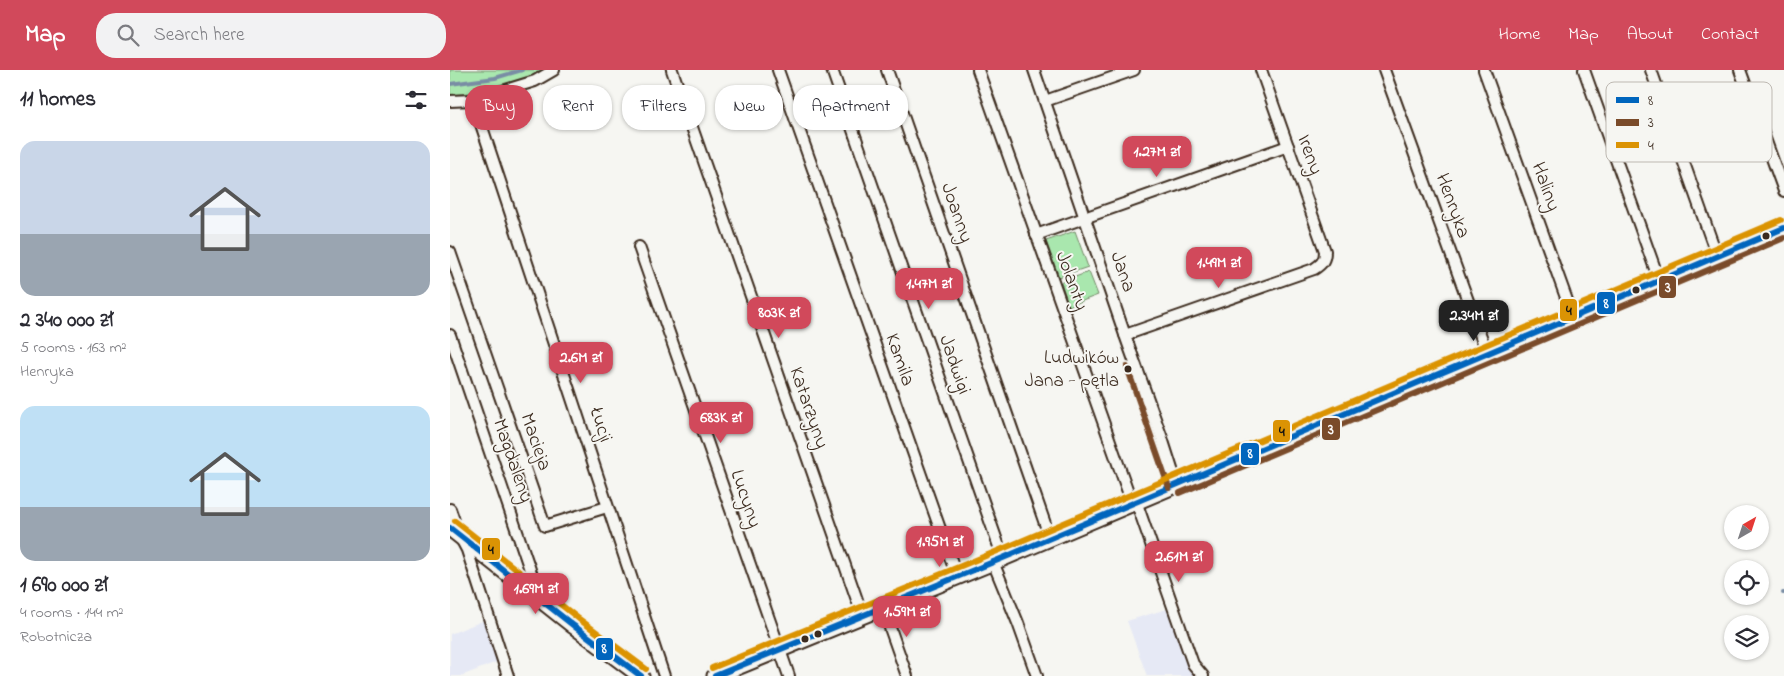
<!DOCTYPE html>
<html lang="en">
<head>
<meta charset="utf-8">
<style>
  body { margin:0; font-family:"Indie Flower",sans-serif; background:#f2f2f3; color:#2b2b33; height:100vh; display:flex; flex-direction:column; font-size:19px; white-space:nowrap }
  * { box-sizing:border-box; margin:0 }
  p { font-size:16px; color:#7c7c81 }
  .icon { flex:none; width:28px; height:28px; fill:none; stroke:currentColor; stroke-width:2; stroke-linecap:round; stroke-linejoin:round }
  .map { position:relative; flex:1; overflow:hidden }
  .panel { display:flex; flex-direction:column; background:#fff; width:450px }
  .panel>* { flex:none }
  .guide { position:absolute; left:15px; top:15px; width:475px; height:45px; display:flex; gap:10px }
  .needle { width:32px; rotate:39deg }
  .buttons { position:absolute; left:1274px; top:435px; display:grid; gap:10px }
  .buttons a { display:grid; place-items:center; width:45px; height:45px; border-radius:50%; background:#fff; box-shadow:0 1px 4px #0004; font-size:25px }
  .price { position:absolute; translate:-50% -42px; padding:0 11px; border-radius:10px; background:#d1495b; color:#fff; font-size:16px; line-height:32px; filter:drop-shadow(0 1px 2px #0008) }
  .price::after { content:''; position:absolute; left:50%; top:30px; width:15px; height:11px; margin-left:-8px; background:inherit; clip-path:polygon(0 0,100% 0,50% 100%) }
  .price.selected { background:#222; color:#fff }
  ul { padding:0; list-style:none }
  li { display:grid; align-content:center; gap:10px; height:265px; padding:0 20px }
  li span { display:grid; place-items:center; height:155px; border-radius:15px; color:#555 }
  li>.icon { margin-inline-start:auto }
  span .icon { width:90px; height:90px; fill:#fffc; stroke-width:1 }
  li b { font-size:21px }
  h2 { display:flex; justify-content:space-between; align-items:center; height:60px; padding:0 20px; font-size:21px }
  .tag { padding:0 18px; border-radius:20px; background:#fff; box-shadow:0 1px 4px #0004; font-size:18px; line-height:45px }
  .tag.selected { background:#d1495b; color:#fff }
  header { display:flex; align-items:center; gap:30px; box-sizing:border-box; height:70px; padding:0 25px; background:#d1495b; color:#fff }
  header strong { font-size:24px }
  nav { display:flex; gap:28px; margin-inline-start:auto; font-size:18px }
  .search { width:350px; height:45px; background:#f2f2f3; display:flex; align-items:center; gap:12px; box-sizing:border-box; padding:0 18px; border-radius:20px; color:#7c7c81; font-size:19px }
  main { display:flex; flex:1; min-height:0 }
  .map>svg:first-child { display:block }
  .built { fill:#e6e9f5 }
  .green { fill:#a9e7ae; stroke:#728866 }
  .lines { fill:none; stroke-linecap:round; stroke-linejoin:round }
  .stream { stroke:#798da4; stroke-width:4 }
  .street-casing { stroke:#3b2a1e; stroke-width:14 }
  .secondary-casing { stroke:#3b2a1e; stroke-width:19 }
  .street { stroke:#f6f6f2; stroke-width:10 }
  .secondary { stroke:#f6f6f2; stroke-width:15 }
  .bus-1-casing { stroke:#f6f6f2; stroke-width:10 }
  .bus-2-casing { stroke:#f6f6f2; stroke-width:10 }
  .bus-3-casing { stroke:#f6f6f2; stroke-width:10 }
  .bus-1 { stroke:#0065bd; stroke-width:6 }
  .bus-2 { stroke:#7a4b2a; stroke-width:6 }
  .bus-3 { stroke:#db9304; stroke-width:6 }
  .bus-dot { fill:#3b2a1e; stroke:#f6f6f2; stroke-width:2 }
  .labels { text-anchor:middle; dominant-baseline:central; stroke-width:4; stroke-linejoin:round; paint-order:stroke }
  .bus-label { font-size:19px; fill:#3b2a1e; stroke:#f6f6f2; text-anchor:end }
  .street-label { font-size:20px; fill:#3b2a1e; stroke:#f6f6f2 }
  .key { fill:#f6f6f2; stroke:#beb9b2; stroke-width:1 }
  .key-label { font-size:14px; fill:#3b2a1e }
  .line-badge { stroke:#f6f6f2; stroke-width:2 }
  .badge-label { font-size:14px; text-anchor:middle; font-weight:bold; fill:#fff }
  .pale-badge-label { font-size:14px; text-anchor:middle; font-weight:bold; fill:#111 }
</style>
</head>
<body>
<header>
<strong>Map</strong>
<div class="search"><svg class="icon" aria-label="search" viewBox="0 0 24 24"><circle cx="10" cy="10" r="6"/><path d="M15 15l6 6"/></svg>Search here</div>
<nav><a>Home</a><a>Map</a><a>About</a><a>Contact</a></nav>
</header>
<main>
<section class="panel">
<h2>11 homes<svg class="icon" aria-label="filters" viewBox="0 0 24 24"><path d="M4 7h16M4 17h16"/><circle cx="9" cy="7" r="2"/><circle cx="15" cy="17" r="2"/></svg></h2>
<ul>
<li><span style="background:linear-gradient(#c9d6e8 60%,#9aa5b1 0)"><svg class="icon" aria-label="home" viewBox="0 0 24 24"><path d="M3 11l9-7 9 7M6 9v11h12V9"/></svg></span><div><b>2 340 000 zł</b><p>5 rooms · 163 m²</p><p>Henryka</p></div></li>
<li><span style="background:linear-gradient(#bfe0f5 65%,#9aa5b1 0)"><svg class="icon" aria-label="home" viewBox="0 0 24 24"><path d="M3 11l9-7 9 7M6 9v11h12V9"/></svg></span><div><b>1 690 000 zł</b><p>4 rooms · 144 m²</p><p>Robotnicza</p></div></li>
</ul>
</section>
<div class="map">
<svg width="1334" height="606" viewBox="0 0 1334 606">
  <rect width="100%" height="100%" fill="#f6f6f2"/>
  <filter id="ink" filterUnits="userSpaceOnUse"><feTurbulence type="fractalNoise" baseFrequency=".02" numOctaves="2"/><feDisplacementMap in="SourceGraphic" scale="10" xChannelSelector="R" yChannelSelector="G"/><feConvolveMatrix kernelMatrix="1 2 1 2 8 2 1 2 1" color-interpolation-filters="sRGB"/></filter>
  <g filter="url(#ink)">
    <g class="built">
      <path d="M 717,539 L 737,597 L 746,606 L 697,606 L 677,551 Z"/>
      <path d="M 35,550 L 49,591 L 11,606 L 0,606 L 0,564 Z"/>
    </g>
    <g class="green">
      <path d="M 0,0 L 99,0 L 66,14 L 19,23 L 0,25 Z"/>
      <path d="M 625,161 L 638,197 L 609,207 L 596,171 Z"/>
      <path d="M 639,202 L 648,225 L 619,236 L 611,212 Z"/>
    </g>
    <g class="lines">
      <g class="stream">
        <path d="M 0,14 L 45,8 L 72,0"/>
        <path d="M 1333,523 L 1334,523"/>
      </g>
      <defs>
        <g id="street">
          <path d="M 222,0 L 413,547"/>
          <path d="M 328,0 L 507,507"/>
          <path d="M 382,0 L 553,488"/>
          <path d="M 437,0 L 600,468"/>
          <path d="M 528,0 L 682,433"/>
          <path d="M 584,0 L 676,268 L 712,368 L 727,415"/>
          <path d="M 934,0 L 1037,283"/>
          <path d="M 1034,0 L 1123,247"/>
          <path d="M 1134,0 L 1209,210"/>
          <path d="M 1201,0 L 1267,186"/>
          <path d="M 1290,0 L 1334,121"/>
          <path d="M 23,30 L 214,606"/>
          <path d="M 0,31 L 23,30 L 85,11 L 104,0"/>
          <path d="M 595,31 L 684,0"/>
          <path d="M 586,165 L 838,76"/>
          <path d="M 189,177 L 339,606"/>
          <path d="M 0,182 L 95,456 L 157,437"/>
          <path d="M 0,265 L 90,529"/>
          <path d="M 675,265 L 864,199 C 872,194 875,190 875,181 L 811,0"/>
          <path d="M 686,431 L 743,594 L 753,606"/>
          <path d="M 0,439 L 9,465 L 17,480 L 58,606"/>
          <path d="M 543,492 L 568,553 L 587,606"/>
          <path d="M 433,538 L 457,606"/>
        </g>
        <g id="secondary">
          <path d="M 0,458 L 124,556 L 191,606"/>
          <path d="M 265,606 L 553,488 L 1334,158"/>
        </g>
      </defs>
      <use href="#street" class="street-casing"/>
      <use href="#secondary" class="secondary-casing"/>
      <use href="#street" class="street"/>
      <use href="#secondary" class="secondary"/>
      <defs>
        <g id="bus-1">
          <path d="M 0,458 L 124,556 L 191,606"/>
          <path d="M 265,606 L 553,488 L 1334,158"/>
        </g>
        <g id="bus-2">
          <path d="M 677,297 L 719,418"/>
          <path d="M 730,423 L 1334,168"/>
        </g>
        <g id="bus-3">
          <path d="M 5,451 L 129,549 L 196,599"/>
          <path d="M 262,598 L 550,480 L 1331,150"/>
        </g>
      </defs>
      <use href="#bus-1" class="bus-1-casing"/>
      <use href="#bus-2" class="bus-2-casing"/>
      <use href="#bus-3" class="bus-3-casing"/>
      <use href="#bus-1" class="bus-1"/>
      <use href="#bus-2" class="bus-2"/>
      <use href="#bus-3" class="bus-3"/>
    </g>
  </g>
  <g class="bus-dot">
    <circle cx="1316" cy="166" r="4.5"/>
    <circle cx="1186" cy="220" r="4.5"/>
    <circle cx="678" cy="299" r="4.5"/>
    <circle cx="368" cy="564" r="4.5"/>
    <circle cx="355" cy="569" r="4.5"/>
  </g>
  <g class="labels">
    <g class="bus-label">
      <text x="669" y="288">Ludwików<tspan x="669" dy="23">Jana - pętla</tspan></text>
    </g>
    <g class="street-label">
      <text transform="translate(859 85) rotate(70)">Ireny</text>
      <text transform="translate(1095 117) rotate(70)">Haliny</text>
      <text transform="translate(1002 136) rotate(70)">Henryka</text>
      <text transform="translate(506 143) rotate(71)">Joanny</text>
      <text transform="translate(672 202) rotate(71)">Jana</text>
      <text transform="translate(621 211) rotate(70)">Jolanty</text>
      <text transform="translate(449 290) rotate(71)">Kamila</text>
      <text transform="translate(504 295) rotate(71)">Jadwigi</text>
      <text transform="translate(358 338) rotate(71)">Katarzyny</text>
      <text transform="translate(150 355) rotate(72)">Łucji</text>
      <text transform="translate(85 372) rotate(71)">Macieja</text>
      <text transform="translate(62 391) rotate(71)">Magdaleny</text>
      <text transform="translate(295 429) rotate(71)">Lucyny</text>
    </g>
  </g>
  <rect x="1156" y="12" width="166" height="80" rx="8" class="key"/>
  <rect x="1166" y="27" width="23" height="6" fill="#0065bd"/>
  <rect x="1166" y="49" width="23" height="7" fill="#7a4b2a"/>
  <rect x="1166" y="72" width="23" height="6" fill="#db9304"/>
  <g class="key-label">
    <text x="1198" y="35">8</text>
    <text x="1198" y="57">3</text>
    <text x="1198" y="80">4</text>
  </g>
  <g class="line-badge">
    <rect x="1208" y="205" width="19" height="24" rx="5" fill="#7a4b2a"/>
    <rect x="1146" y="221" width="20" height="24" rx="5" fill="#0065bd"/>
    <rect x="1109" y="228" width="19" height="24" rx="5" fill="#db9304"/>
    <rect x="871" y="347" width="20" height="24" rx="5" fill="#7a4b2a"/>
    <rect x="822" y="349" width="19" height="24" rx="5" fill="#db9304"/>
    <rect x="790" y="372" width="20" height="24" rx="5" fill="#0065bd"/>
    <rect x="31" y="467" width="20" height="24" rx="5" fill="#db9304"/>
    <rect x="145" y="567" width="19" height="24" rx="5" fill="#0065bd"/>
  </g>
  <g class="badge-label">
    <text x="1218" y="222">3</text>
    <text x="1156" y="238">8</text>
    <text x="881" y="364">3</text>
    <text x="800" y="388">8</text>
    <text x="154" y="583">8</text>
  </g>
  <g class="pale-badge-label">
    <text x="1119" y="245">4</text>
    <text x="832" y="366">4</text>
    <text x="41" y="484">4</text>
  </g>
</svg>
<div class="buttons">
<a><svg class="needle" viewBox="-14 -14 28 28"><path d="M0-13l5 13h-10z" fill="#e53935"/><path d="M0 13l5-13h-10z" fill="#7c7c81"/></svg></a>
<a><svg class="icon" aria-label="locate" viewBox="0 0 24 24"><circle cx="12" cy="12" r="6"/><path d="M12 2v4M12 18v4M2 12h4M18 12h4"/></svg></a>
<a><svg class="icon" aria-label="layers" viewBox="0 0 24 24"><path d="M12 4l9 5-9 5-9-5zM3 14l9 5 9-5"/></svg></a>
</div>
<b class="price" style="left:707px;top:108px">1.27M zł</b>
<b class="price" style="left:769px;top:219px">1.49M zł</b>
<b class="price" style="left:479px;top:240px">1.47M zł</b>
<b class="price" style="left:329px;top:269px">803K zł</b>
<b class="price selected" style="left:1024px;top:272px">2.34M zł</b>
<b class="price" style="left:131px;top:314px">2.6M zł</b>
<b class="price" style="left:271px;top:374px">683K zł</b>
<b class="price" style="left:490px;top:498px">1.95M zł</b>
<b class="price" style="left:729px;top:513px">2.61M zł</b>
<b class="price" style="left:86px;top:545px">1.69M zł</b>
<b class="price" style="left:457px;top:568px">1.59M zł</b>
<div class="guide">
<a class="tag selected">Buy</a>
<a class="tag">Rent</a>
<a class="tag">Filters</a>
<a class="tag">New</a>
<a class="tag">Apartment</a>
</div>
</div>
</main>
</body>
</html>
